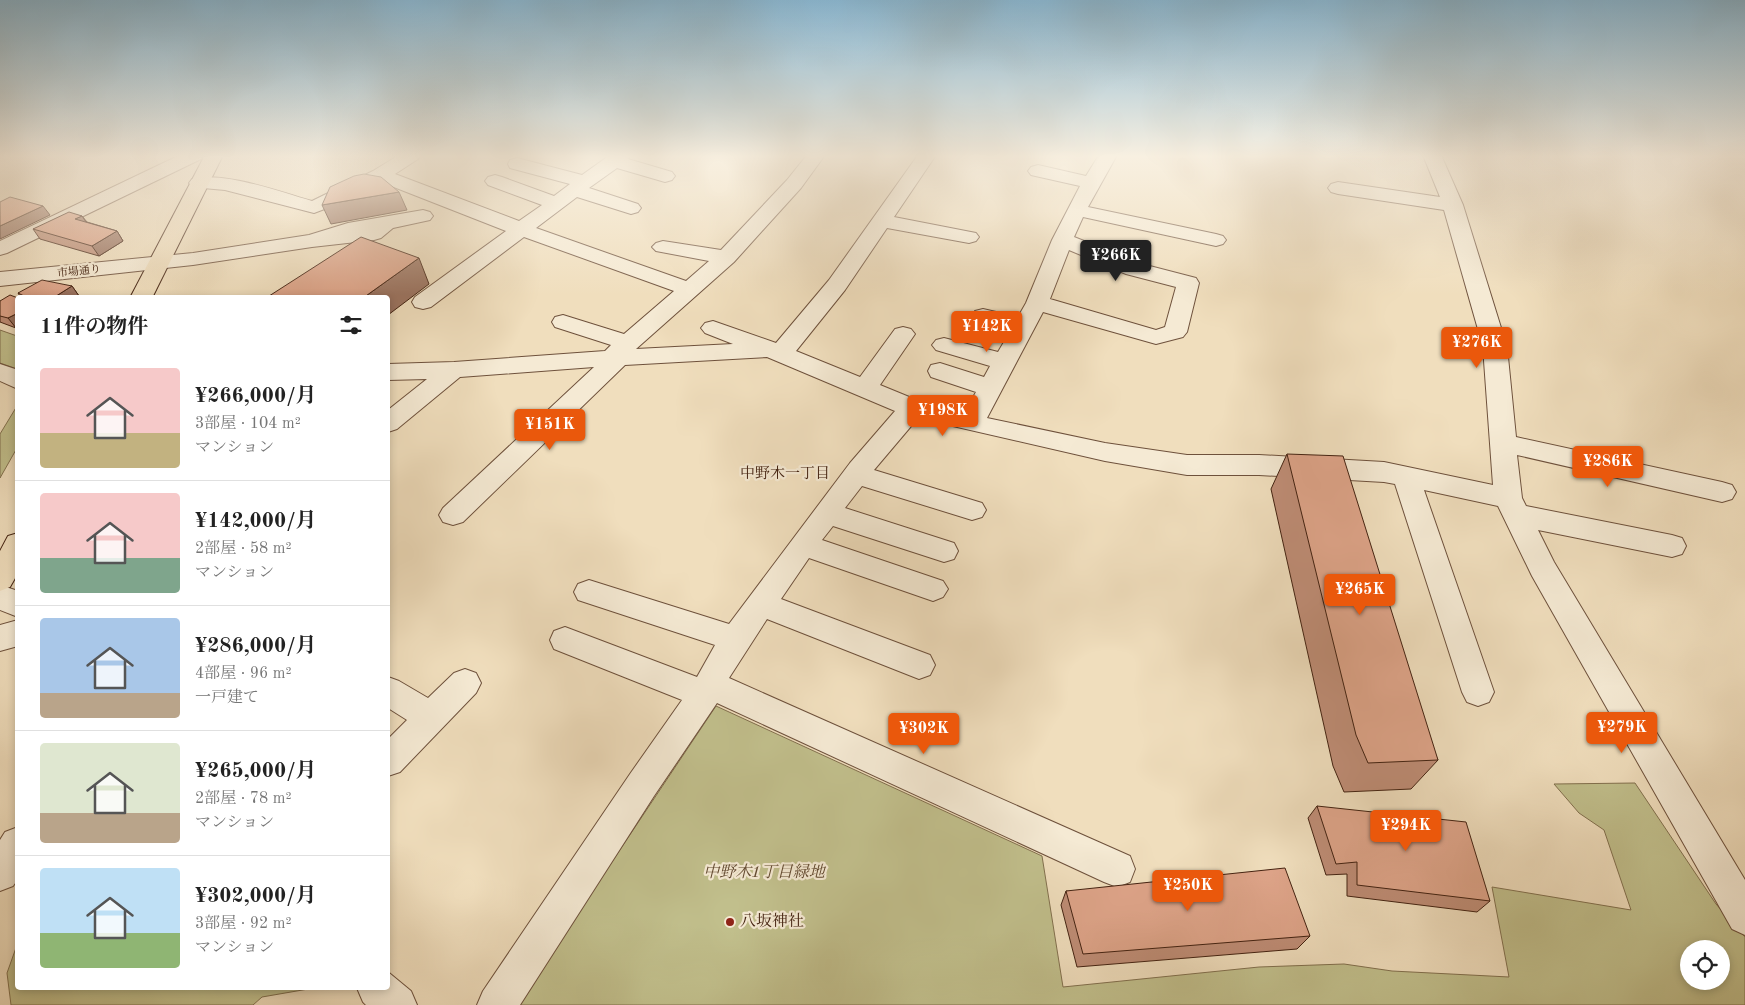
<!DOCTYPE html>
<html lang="ja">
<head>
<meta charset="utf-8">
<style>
  body { margin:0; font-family:"Old Standard TT","Noto Serif JP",serif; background:#f2f2f2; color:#222; height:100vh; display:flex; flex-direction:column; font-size:19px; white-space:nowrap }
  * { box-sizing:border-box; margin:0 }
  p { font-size:16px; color:#767676 }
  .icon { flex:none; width:28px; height:28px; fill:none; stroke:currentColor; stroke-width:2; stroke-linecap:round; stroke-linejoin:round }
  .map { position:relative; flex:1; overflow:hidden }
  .details { position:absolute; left:15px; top:295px; width:375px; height:695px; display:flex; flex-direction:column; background:#fff; border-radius:5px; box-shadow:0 2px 8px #0003 }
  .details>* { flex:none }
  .fabs { position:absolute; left:1680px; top:940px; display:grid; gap:10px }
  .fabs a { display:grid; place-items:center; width:50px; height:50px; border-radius:50%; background:#fff; box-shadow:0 2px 8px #0003; font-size:25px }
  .price { position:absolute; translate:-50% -42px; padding:0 11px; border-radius:5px; background:#ea580c; color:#fff; font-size:16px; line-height:32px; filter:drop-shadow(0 1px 2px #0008) }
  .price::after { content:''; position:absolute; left:50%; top:30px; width:15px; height:11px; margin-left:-8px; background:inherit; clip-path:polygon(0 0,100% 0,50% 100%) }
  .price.active { background:#222; color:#fff }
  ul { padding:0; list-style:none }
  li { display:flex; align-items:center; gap:15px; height:125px; padding:0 25px }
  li+li { border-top:1px solid #e0e0e0 }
  li span { display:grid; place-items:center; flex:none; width:140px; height:100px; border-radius:5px; color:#555 }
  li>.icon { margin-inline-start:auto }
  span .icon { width:60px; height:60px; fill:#fffc; stroke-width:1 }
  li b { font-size:21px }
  h2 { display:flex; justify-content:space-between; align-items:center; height:60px; padding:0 25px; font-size:21px }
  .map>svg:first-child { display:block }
  .green { fill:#c1bf8c; stroke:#82704e; fill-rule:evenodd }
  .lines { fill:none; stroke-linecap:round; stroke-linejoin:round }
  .minor-casing { stroke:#6e513c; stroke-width:2 }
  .major-casing { stroke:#432211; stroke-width:2 }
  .minor { fill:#f5ead4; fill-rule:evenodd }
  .major { fill:#f0debd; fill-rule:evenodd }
  .wall { fill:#bf8d76; stroke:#432211 }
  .shaded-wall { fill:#9b7360; stroke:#432211 }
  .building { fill:#dea489; stroke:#432211 }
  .poi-dot { fill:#8f2418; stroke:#f5ead4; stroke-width:2 }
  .labels { text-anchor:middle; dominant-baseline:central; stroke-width:4.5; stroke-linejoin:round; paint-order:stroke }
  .far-street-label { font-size:11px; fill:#432211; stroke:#f5ead4 }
  .neighbourhood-label { font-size:15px; fill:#432211; stroke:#f5ead4 }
  .near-park-label { font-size:16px; font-style:italic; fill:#624930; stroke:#f5ead4 }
  .near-poi-label { font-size:16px; fill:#432211; stroke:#f5ead4; text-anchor:start }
</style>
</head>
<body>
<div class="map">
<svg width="1745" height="1005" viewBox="0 0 1745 1005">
  <rect width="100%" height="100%" fill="#f0debd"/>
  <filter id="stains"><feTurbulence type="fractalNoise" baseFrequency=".004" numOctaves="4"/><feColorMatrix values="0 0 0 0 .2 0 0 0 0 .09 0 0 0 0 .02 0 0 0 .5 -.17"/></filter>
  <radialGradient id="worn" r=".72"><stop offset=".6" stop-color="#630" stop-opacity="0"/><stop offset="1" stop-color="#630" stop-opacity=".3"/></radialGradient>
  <g class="green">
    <path d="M 0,330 L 17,336 L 17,369 L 0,363 Z"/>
    <path d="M 17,406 L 17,448 L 0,478 L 0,434 Z"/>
    <path d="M 716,706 L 1042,856 L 1063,987 L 1259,967 L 1344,964 L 1392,971 L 1509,977 L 1492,887 L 1631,910 L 1604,830 L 1579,813 L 1554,784 L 1635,783 L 1716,904 L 1745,937 L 1745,1005 L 516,1005 ZM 1689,949 L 1721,949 L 1721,981 L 1689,981 Z"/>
    <path d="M 17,945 L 18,988 L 314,988 L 262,997 L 253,1005 L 11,1005 L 7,973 Z"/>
  </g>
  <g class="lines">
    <defs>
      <g id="minor">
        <path d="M 180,155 L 203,155 L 201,159 L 7,253 L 0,255 L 0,241 Z"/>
        <path d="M 399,155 L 420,155 L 418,159 L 395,174 L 519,221 L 542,205 L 488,185 L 485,181 L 488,177 L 495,175 L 502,177 L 554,196 L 570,184 L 510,168 L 508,164 L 510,160 L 517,158 L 582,175 L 610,155 L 631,155 L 628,159 L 672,172 L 675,176 L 672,180 L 665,182 L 617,168 L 589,188 L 638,204 L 641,208 L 638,212 L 631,214 L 577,197 L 536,228 L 686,281 L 709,261 L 656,251 L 652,247 L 656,243 L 663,241 L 721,250 L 787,180 L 807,155 L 825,155 L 801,188 L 734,262 L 636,349 L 733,344 L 705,333 L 701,328 L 705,323 L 713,321 L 776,343 L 829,280 L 918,155 L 936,155 L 894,217 L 976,233 L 979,237 L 976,241 L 969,243 L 887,228 L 845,290 L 796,351 L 860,377 L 895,329 L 903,327 L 911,329 L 915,334 L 880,385 L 919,401 L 964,413 L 976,392 L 931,377 L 928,371 L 931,365 L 940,363 L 984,377 L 990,366 L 936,350 L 932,345 L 936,340 L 944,338 L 998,352 L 1011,330 L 975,321 L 972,316 L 975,311 L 983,309 L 1018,317 L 1026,303 L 1052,240 L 1080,186 L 1031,175 L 1028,171 L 1031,167 L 1038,165 L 1086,176 L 1099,155 L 1117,155 L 1088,207 L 1216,234 L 1223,236 L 1226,240 L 1223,244 L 1216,246 L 1083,217 L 1074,237 L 1142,264 L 1196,278 L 1199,283 L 1187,332 L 1183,337 L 1156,344 L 1043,312 L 987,418 L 1105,443 L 1187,455 L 1259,455 L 1384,462 L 1493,485 L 1483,347 L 1444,210 L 1338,194 L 1331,192 L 1328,188 L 1331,184 L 1338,182 L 1440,197 L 1423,155 L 1441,155 L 1463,205 L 1507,347 L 1516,437 L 1722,482 L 1732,485 L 1736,492 L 1732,499 L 1722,502 L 1517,455 L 1522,498 L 1526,506 L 1672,535 L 1682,538 L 1686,546 L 1682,554 L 1672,557 L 1538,530 L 1554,562 L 1745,880 L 1745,935 L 1732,929 L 1532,576 L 1498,506 L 1424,490 L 1494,692 L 1489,702 L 1478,706 L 1467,702 L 1462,692 L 1395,484 L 1384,482 L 1259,475 L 1187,475 L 1105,461 L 918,418 L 874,470 L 982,503 L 986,510 L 982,517 L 972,520 L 862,486 L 845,508 L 954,543 L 958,551 L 954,559 L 944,562 L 833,526 L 822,540 L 943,581 L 948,589 L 943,597 L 933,601 L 809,558 L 781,599 L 930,655 L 935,665 L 930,675 L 919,679 L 767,619 L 729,678 L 1130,856 L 1135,869 L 1130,882 L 1117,887 L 1104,882 L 717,703 L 654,796 L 520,1005 L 477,1005 L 483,991 L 630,774 L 682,700 L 554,649 L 550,640 L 554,631 L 565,627 L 697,677 L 715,645 L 578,600 L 574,592 L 578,584 L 589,580 L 729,624 L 850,463 L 895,411 L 767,357 L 625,365 L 463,522 L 453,525 L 443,522 L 439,515 L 443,508 L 594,367 L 460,377 L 397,429 L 388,432 L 388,410 L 427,379 L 388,380 L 388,364 L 454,362 L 605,351 L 611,345 L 555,327 L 552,322 L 555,317 L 563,315 L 624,334 L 674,291 L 524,237 L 431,307 L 423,309 L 415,307 L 412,302 L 415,297 L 506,231 L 381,182 L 343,202 L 314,213 L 225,190 L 192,187 L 189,183 L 192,179 C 224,171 280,192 312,201 L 373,171 ZM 1069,250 L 1126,274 L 1176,287 L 1165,327 L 1156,330 L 1050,299 Z"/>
        <path d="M 423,210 L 430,212 L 433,216 L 430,220 L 393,228 L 381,238 L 374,240 L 312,247 L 193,265 L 0,286 L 0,272 L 193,253 L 309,235 L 348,223 Z"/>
        <path d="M 0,364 L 18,370 L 18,389 L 0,381 Z"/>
        <path d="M 0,585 L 18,591 L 18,617 L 0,610 Z"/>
        <path d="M 18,620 L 18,646 L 0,651 L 0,625 Z"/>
        <path d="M 465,669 L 476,673 L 481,683 L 476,693 L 400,772 L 388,776 L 388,739 L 407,720 L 388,708 L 388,677 L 399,681 L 428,698 L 454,673 Z"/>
        <path d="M 18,827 L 18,879 L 13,886 L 0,891 L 0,840 L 5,832 Z"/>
        <path d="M 388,972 L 411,991 L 417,1005 L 366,1005 L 363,1002 L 357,988 L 388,988 Z"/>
      </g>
      <g id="major">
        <path d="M 205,155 L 223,155 L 152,298 L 130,298 Z"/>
        <path d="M 18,533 L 18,573 L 10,587 L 0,591 L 0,551 L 8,536 Z"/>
      </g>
    </defs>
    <use href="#minor" class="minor-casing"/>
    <use href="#major" class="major-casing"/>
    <use href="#minor" class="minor"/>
    <use href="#major" class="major"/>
  </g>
  <g class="wall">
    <path d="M 82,216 L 87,222 L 117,231 L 123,241 L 99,256 L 40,239 L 33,229 Z"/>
    <path d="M 72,286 L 79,296 L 76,298 L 21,298 L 18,293 Z"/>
    <path d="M 0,301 L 16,328 L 0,322 Z"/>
    <path d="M 1287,454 L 1438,760 L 1411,789 L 1344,792 L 1333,766 L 1271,489 Z"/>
    <path d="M 1317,806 L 1490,901 L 1477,912 L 1347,896 L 1347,874 L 1326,875 L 1308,818 Z"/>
    <path d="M 1066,891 L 1310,936 L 1297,949 L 1077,967 L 1061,905 Z"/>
  </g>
  <g class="shaded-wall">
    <path d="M 399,192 L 407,210 L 331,224 L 322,205 Z"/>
    <path d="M 43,206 L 50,215 L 0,239 L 0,226 Z"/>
    <path d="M 82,216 L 88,225 L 75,219 Z"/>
    <path d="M 117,231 L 123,241 L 99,256 L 92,246 Z"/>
    <path d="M 419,258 L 429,284 L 388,315 L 388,298 L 363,298 Z"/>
    <path d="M 72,286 L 79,296 L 76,298 L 53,298 Z"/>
    <path d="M 18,313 L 18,327 L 16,328 L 8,318 Z"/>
  </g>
  <g class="building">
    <path d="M 364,174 L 381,177 L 399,192 L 322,205 L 330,187 L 354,176 Z"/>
    <path d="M 10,197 L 43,206 L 0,226 L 0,202 Z"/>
    <path d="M 69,212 L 82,216 L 75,219 L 117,231 L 92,246 L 33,229 Z"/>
    <path d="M 361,237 L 419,258 L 363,298 L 266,298 Z"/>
    <path d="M 42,280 L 72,286 L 53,298 L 28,298 L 18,293 Z"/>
    <path d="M 10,295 L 18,298 L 18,313 L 8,318 L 0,316 L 0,301 Z"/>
    <path d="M 1287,454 L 1343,456 L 1438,760 L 1368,763 L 1356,735 Z"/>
    <path d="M 1317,806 L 1466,822 L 1490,901 L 1357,885 L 1357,862 L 1336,864 Z"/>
    <path d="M 1285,868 L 1310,936 L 1083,954 L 1066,891 Z"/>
  </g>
  <linearGradient id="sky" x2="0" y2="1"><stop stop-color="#89b7d2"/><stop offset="0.53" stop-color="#f8f0e1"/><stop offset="1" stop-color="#f8f0e1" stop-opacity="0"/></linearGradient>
  <rect width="1745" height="295" fill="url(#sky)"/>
  <circle class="poi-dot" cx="730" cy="922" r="5"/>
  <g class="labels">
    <g class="far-street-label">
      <text transform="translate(79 272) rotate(-6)">市場通り</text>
    </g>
    <g class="neighbourhood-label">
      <text x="785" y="474">中野木一丁目</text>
    </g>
    <g class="near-park-label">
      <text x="764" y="873">中野木1丁目緑地</text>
    </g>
    <g class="near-poi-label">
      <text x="740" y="922">八坂神社</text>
    </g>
  </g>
  <rect width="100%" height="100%" filter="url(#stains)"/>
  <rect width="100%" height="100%" fill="url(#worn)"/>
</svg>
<div class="fabs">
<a><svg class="icon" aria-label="locate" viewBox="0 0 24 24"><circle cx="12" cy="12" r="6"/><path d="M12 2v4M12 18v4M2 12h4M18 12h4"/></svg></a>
</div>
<b class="price active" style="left:1116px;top:282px">¥266K</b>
<b class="price" style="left:987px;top:353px">¥142K</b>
<b class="price" style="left:1477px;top:369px">¥276K</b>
<b class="price" style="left:943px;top:437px">¥198K</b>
<b class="price" style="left:550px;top:451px">¥151K</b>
<b class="price" style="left:1608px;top:488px">¥286K</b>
<b class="price" style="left:1360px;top:616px">¥265K</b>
<b class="price" style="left:1622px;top:754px">¥279K</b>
<b class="price" style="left:924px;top:755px">¥302K</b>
<b class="price" style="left:1406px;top:852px">¥294K</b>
<b class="price" style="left:1188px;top:912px">¥250K</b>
<section class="details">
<h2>11件の物件<svg class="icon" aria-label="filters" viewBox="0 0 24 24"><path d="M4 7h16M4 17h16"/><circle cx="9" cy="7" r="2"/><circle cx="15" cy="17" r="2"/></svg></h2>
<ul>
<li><span style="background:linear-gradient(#f6c9c9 65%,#c2b280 0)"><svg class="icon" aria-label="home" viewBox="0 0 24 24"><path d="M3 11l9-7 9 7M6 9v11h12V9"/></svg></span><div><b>¥266,000/月</b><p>3部屋 · 104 m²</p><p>マンション</p></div></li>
<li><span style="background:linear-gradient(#f6c9c9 65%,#7fa58c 0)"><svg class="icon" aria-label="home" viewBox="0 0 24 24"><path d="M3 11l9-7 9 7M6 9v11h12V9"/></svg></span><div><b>¥142,000/月</b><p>2部屋 · 58 m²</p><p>マンション</p></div></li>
<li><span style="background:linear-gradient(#a9c7e8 75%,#b9a48a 0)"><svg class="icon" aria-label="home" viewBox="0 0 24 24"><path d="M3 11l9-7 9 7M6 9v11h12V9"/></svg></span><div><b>¥286,000/月</b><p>4部屋 · 96 m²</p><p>一戸建て</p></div></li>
<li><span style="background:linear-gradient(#dfe7d0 70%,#b9a48a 0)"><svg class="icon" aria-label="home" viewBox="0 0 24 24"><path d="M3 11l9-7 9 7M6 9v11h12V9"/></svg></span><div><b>¥265,000/月</b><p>2部屋 · 78 m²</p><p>マンション</p></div></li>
<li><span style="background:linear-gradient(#bfe0f5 65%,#8fb573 0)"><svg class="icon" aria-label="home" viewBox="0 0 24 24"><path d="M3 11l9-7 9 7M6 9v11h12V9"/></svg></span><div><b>¥302,000/月</b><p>3部屋 · 92 m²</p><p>マンション</p></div></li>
</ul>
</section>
</div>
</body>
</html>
